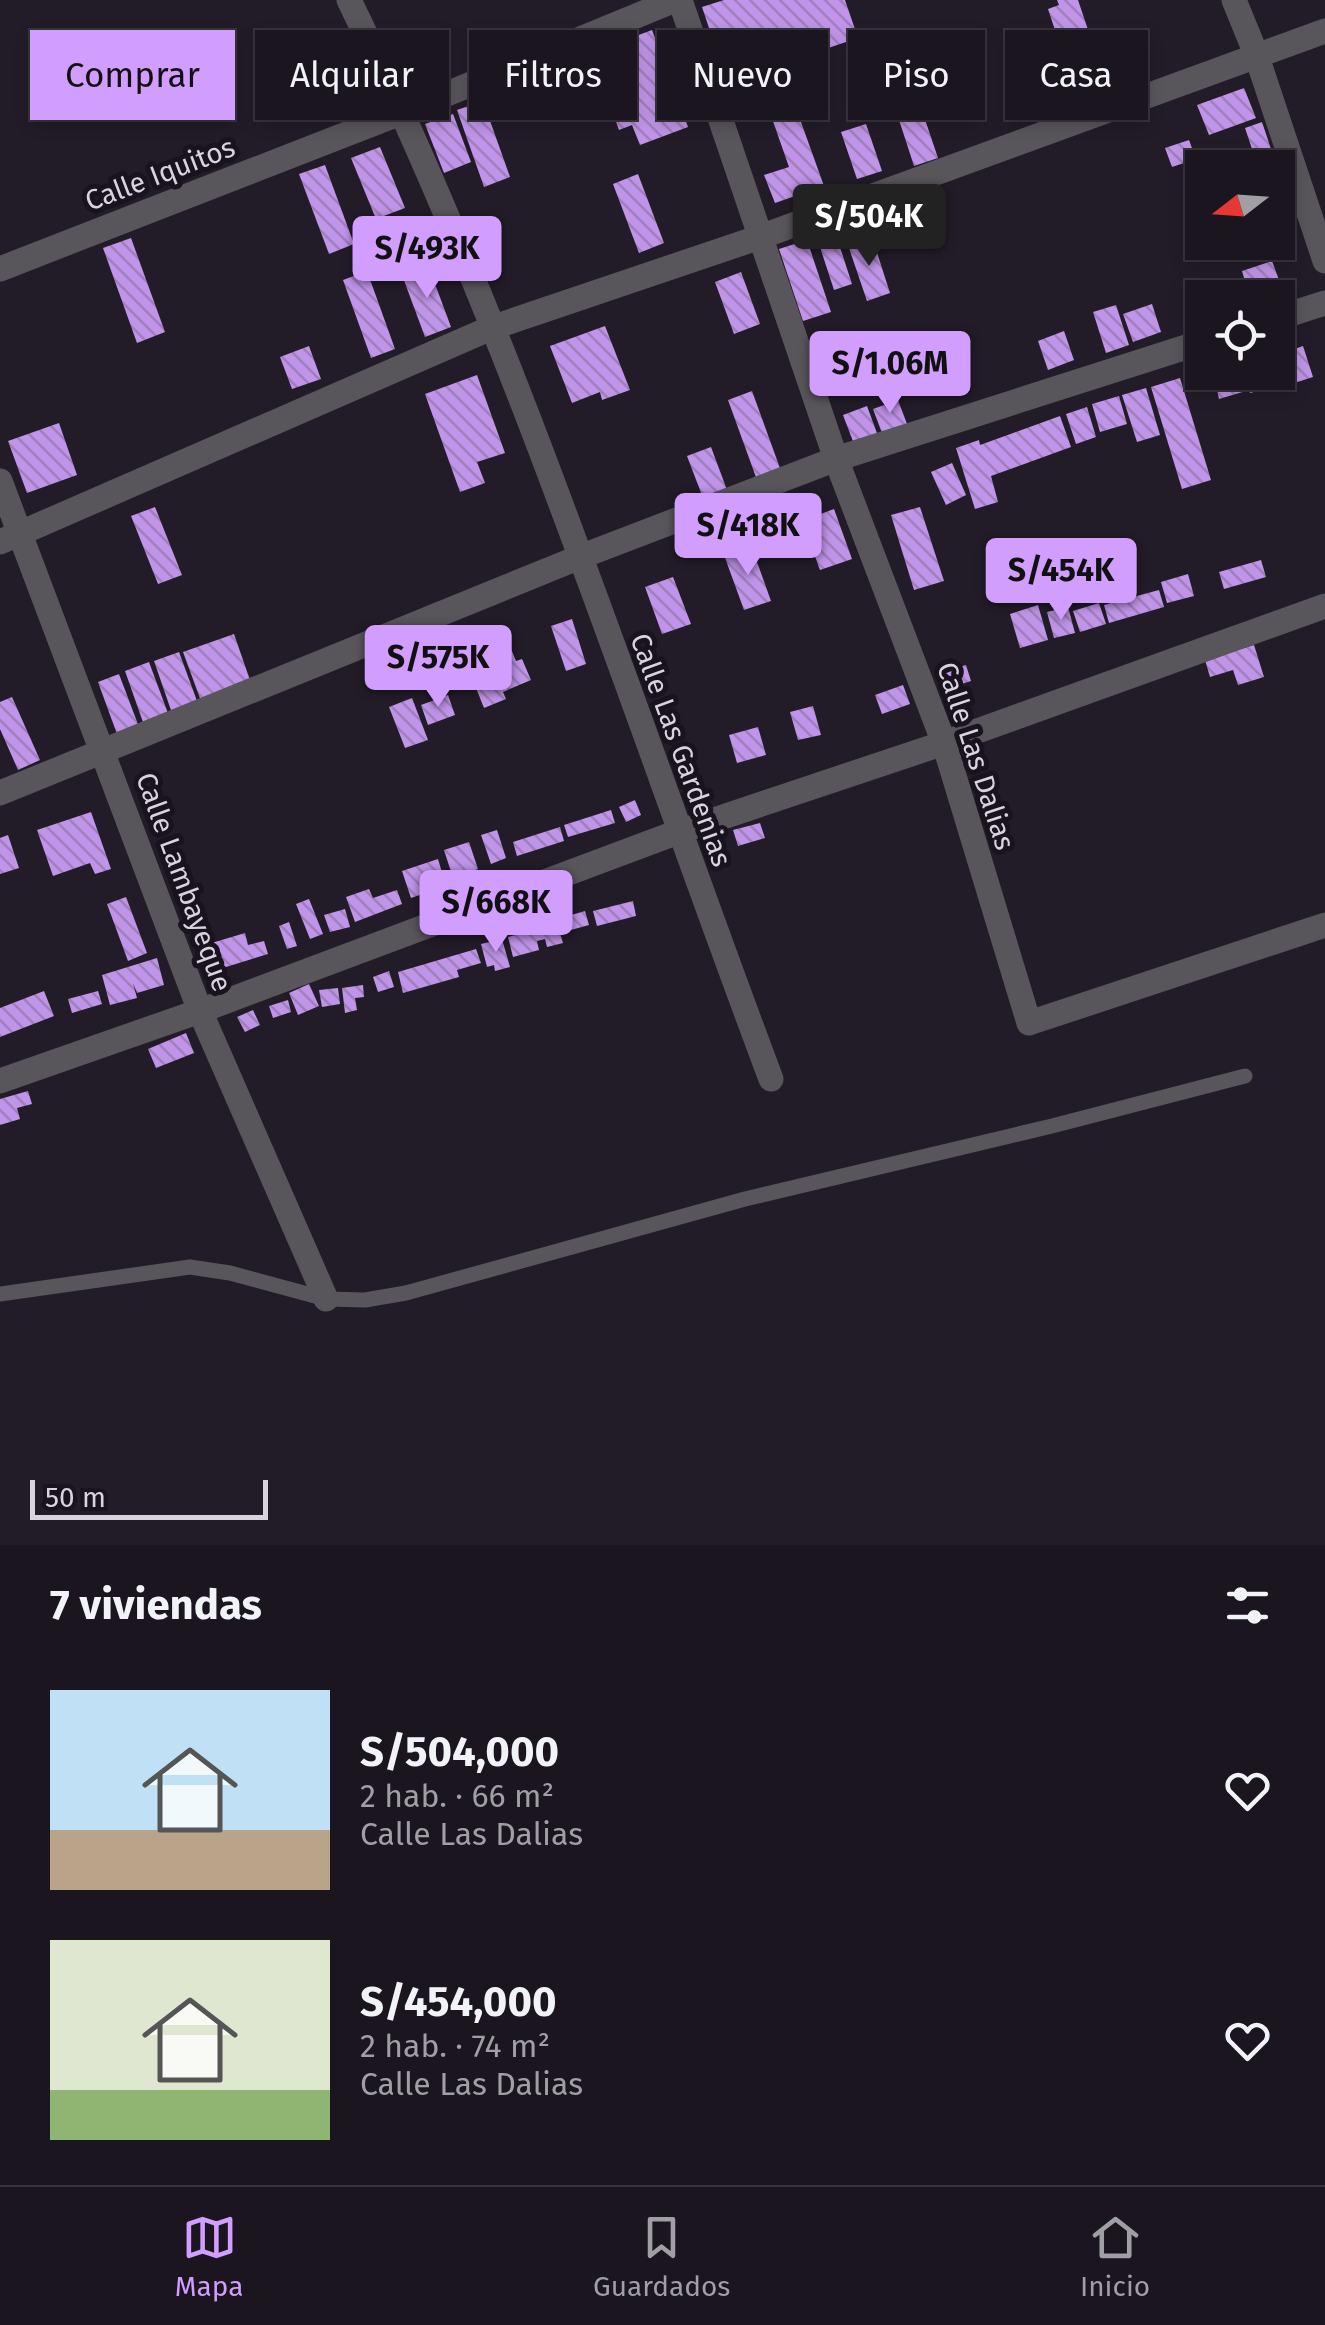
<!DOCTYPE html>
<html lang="es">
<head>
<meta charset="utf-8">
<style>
  body { margin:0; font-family:"Fira Sans",sans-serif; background:#27222b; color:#f1f3f6; height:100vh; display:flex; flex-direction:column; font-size:38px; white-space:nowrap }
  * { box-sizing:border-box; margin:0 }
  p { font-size:32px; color:#9f9fa4 }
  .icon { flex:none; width:55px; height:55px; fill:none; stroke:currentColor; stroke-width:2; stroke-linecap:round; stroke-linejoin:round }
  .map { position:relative; height:1545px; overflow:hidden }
  .side { display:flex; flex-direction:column; background:#1a151e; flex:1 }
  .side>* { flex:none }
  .guide { position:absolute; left:30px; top:30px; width:1265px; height:90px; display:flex; gap:20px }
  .needle { width:65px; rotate:253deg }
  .tools { position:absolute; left:1185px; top:150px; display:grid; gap:20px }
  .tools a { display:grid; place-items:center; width:110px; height:110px; border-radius:0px; background:#1a151e; box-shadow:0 5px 15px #0003,0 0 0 2px #38343c; font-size:50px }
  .scale { position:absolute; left:30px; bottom:25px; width:238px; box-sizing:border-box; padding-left:10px; border:5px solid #d8d4dc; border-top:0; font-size:28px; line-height:35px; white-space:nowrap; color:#d8d4dc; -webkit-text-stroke:8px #19131e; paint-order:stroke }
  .price { position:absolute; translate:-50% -85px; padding:0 22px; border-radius:10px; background:#d19dfe; color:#111; font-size:32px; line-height:65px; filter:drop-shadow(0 2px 5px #0008) }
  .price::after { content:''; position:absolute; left:50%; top:60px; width:30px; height:22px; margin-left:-15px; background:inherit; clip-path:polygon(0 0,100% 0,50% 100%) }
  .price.current { background:#222; color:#fff }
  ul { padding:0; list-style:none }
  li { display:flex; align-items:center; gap:30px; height:250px; padding:0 50px }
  li span { display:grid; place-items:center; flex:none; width:280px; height:200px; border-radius:0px; color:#555 }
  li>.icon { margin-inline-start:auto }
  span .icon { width:120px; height:120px; fill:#fffc; stroke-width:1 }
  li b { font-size:42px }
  h2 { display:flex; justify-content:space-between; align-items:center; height:120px; padding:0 50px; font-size:42px }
  .tag { padding:0 35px; border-radius:0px; background:#1a151e; box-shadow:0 5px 15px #0003,0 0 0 2px #38343c; font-size:35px; line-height:90px }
  .tag.current { background:#d19dfe; color:#111 }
  .tab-bar { display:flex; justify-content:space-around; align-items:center; height:140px; border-top:2px solid #38343c; background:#1a151e; font-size:28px; color:#9f9fa4 }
  .tab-bar a { display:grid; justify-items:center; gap:5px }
  .tab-bar .current { color:#d19dfe }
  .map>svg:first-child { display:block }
  .building { fill:url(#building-back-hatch) }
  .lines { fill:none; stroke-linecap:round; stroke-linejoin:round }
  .service { stroke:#58555b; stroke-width:15 }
  .minor { stroke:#58555b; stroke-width:25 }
  .labels { text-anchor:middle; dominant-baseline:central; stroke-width:10; stroke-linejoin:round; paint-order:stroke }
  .street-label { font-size:28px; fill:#d8d4dc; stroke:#19131e }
</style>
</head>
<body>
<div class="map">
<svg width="1325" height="1545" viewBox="0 0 1325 1545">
  <defs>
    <pattern id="building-back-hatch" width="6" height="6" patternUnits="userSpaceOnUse" patternTransform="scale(2.5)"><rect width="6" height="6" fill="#c094e8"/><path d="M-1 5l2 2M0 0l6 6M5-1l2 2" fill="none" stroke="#a07fbe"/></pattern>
  </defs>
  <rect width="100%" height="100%" fill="#221c28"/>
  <g class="building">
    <path d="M 724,0 L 845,0 L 858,38 L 727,82 L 702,7 Z"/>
    <path d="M 1057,0 L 1078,0 L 1109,92 L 1079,102 L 1048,9 L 1059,5 Z"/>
    <path d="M 652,30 L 688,127 L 640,145 L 632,125 L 619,130 L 591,53 Z"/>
    <path d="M 912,81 L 938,158 L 914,166 L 889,89 Z"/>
    <path d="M 1244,88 L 1256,118 L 1209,135 L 1197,105 Z"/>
    <path d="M 792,97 L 824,186 L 775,203 L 764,175 L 789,167 L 768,107 Z"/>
    <path d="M 483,101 L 510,177 L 484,187 L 457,110 Z"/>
    <path d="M 453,114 L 471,162 L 444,173 L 425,124 Z"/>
    <path d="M 1262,122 L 1271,149 L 1254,155 L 1245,128 Z"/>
    <path d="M 866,124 L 882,171 L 857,179 L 841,132 Z"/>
    <path d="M 1189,140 L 1196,159 L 1172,167 L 1165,148 Z"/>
    <path d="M 380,147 L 405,208 L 376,219 L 351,158 Z"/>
    <path d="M 325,165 L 354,244 L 329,254 L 299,174 Z"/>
    <path d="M 638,174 L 664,243 L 639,253 L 613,184 Z"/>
    <path d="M 872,237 L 890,293 L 867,301 L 848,245 Z"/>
    <path d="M 131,238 L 165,332 L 137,343 L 103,248 Z"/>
    <path d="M 837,238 L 852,284 L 834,290 L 819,244 Z"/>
    <path d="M 807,240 L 831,312 L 803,321 L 779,249 Z"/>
    <path d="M 1272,261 L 1282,288 L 1250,298 L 1242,271 Z"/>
    <path d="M 428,265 L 451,327 L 425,337 L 402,275 Z"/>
    <path d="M 367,271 L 395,349 L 371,358 L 343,280 Z"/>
    <path d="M 741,272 L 760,324 L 734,334 L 715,282 Z"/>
    <path d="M 1152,304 L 1161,332 L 1133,342 L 1123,314 Z"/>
    <path d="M 1116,305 L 1129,345 L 1106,353 L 1093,312 Z"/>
    <path d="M 605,326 L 630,390 L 602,400 L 600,392 L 572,403 L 550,346 Z"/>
    <path d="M 1064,331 L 1074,360 L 1048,370 L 1038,341 Z"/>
    <path d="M 309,346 L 321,379 L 292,389 L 280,357 Z"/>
    <path d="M 1303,346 L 1313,377 L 1282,387 L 1278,355 Z"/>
    <path d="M 1213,372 L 1241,372 L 1246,391 L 1219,399 Z"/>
    <path d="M 1244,372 L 1273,372 L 1277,386 L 1250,393 Z"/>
    <path d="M 477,375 L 505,453 L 477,462 L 485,483 L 460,492 L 425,394 Z"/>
    <path d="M 1180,378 L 1211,480 L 1182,489 L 1151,387 Z"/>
    <path d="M 1146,388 L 1160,435 L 1137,442 L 1122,395 Z"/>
    <path d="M 752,391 L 781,471 L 757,480 L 728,400 Z"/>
    <path d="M 1119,396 L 1127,424 L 1100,432 L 1092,404 Z"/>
    <path d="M 898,400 L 907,424 L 882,433 L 873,409 Z"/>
    <path d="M 867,406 L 878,436 L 854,444 L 843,415 Z"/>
    <path d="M 1087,407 L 1096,437 L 1076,444 L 1066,414 Z"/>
    <path d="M 1060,416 L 1071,447 L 991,476 L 998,502 L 975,509 L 956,448 L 979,440 L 980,445 Z"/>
    <path d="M 59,423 L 77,475 L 27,493 L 8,441 Z"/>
    <path d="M 711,447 L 727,490 L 703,498 L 687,456 Z"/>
    <path d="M 952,463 L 966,495 L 946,505 L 931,472 Z"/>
    <path d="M 155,507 L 182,575 L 158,584 L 131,516 Z"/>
    <path d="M 920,507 L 944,581 L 914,590 L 891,515 Z"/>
    <path d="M 834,509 L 852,559 L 820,570 L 802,521 Z"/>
    <path d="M 751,545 L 771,601 L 744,610 L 724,555 Z"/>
    <path d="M 1261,560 L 1266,577 L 1224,589 L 1219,572 Z"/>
    <path d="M 1188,574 L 1194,596 L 1167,603 L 1161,582 Z"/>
    <path d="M 673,577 L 691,624 L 662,634 L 645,587 Z"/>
    <path d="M 1159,590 L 1164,607 L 1109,623 L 1104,605 Z"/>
    <path d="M 1099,603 L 1106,624 L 1080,632 L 1073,611 Z"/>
    <path d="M 1038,605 L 1048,640 L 1020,648 L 1010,614 Z"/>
    <path d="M 1068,607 L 1075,633 L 1054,638 L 1047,612 Z"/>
    <path d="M 572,619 L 586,664 L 566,671 L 551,626 Z"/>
    <path d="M 234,634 L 251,683 L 201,701 L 183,652 Z"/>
    <path d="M 509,644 L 516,661 L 522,659 L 531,680 L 503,692 L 506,699 L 484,708 L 466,663 Z"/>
    <path d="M 1254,645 L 1264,677 L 1238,685 L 1233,670 L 1210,677 L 1205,660 Z"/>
    <path d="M 179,652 L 200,709 L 174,719 L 154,661 Z"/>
    <path d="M 149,662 L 169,716 L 144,725 L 125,671 Z"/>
    <path d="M 966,665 L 971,681 L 949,688 L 944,671 Z"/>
    <path d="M 119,674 L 139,727 L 117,734 L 98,682 Z"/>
    <path d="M 903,685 L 910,704 L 882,714 L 875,695 Z"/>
    <path d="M 448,695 L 455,715 L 428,725 L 421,705 Z"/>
    <path d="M 12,697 L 40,760 L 18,770 L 0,729 L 0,702 Z"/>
    <path d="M 412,698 L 428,740 L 405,748 L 389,707 Z"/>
    <path d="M 813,706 L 821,735 L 798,740 L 790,712 Z"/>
    <path d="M 758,727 L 766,755 L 737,763 L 729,735 Z"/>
    <path d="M 635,800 L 641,815 L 626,822 L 619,807 Z"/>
    <path d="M 611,810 L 615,823 L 568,837 L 564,825 Z"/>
    <path d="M 91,812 L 111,869 L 95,874 L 90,863 L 53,876 L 37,830 Z"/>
    <path d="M 760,823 L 765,838 L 738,846 L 733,830 Z"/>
    <path d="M 560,827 L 564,841 L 517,856 L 513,842 Z"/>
    <path d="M 497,830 L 506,858 L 491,864 L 481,835 Z"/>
    <path d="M 8,835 L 19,868 L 0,874 L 0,838 Z"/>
    <path d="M 469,842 L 478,869 L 453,878 L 444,850 Z"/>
    <path d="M 438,859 L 446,886 L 411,898 L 402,871 Z"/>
    <path d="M 369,889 L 373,898 L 397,890 L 402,904 L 355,922 L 346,897 Z"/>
    <path d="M 126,897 L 147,953 L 128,961 L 107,904 Z"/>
    <path d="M 309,899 L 323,934 L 310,939 L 296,904 Z"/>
    <path d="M 633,901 L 636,916 L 597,926 L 593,911 Z"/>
    <path d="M 345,909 L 350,927 L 330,932 L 324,915 Z"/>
    <path d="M 585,911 L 589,925 L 560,933 L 563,943 L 547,947 L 545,939 L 537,941 L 539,950 L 513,957 L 508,937 L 549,926 L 547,922 Z"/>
    <path d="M 289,922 L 297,946 L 287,949 L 279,926 Z"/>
    <path d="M 245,933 L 248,945 L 264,941 L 268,954 L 213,971 L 205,945 Z"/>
    <path d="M 502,939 L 510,967 L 495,971 L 494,965 L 487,967 L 481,944 Z"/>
    <path d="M 476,949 L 481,963 L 457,970 L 459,977 L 403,993 L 398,972 Z"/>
    <path d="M 157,958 L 164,985 L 137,993 L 133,983 L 137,998 L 110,1005 L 102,975 Z"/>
    <path d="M 389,971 L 394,987 L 378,992 L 373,977 Z"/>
    <path d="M 309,984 L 319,1006 L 298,1015 L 289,993 Z"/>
    <path d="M 363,985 L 364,997 L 355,998 L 357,1010 L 345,1013 L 342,988 Z"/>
    <path d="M 338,988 L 340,1004 L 322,1007 L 319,990 Z"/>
    <path d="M 44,991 L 54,1016 L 0,1037 L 0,1008 Z"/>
    <path d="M 98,991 L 102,1004 L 72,1013 L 68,999 Z"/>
    <path d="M 288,1000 L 291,1012 L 273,1018 L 269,1006 Z"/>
    <path d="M 253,1010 L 260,1025 L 245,1032 L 237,1017 Z"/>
    <path d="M 186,1033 L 194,1053 L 156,1068 L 148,1049 Z"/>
    <path d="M 28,1091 L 32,1104 L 17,1108 L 20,1119 L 0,1125 L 0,1099 Z"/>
  </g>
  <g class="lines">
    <path class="service" d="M 0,1294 L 190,1267 L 230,1273 L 326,1299 L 365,1300 L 406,1293 L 745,1199 L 1052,1126 L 1245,1076"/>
    <g class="minor">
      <path d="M 349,0 C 518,347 635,718 771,1079"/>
      <path d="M 680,0 L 836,459 L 944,743 L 1029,1023 L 1325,925"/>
      <path d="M 1234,0 L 1256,54 L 1325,261"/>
      <path d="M 0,269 L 403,112 L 675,0"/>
      <path d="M 1278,318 L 1325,303"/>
      <path d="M 0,481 L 200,1011 L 326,1299"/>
      <path d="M 0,542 L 491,328 L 763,236 L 1325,31"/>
      <path d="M 0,793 L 580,557 L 836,459 L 1202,342"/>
      <path d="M 0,1081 L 200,1011 L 678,832 L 944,743 L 1325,606"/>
    </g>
  </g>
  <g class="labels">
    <g class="street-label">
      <text transform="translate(160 174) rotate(-21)">Calle Iquitos</text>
      <text transform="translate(681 750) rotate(70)">Calle Las Gardenias</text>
      <text transform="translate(976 756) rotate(72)">Calle Las Dalias</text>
      <text transform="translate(184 882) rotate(70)">Calle Lambayeque</text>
    </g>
  </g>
</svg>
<div class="tools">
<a><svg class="needle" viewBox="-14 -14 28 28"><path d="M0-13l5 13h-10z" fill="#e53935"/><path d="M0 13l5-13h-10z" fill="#9f9fa4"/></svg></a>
<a><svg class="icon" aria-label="locate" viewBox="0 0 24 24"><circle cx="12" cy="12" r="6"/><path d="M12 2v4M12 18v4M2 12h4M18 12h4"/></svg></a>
</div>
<div class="scale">50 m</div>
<b class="price current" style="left:869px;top:269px">S/504K</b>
<b class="price" style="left:427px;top:301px">S/493K</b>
<b class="price" style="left:890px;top:416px">S/1.06M</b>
<b class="price" style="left:748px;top:578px">S/418K</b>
<b class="price" style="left:1061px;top:623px">S/454K</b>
<b class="price" style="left:438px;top:710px">S/575K</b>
<b class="price" style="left:496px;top:955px">S/668K</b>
<div class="guide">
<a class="tag current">Comprar</a>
<a class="tag">Alquilar</a>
<a class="tag">Filtros</a>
<a class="tag">Nuevo</a>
<a class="tag">Piso</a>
<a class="tag">Casa</a>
</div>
</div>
<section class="side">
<h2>7 viviendas<svg class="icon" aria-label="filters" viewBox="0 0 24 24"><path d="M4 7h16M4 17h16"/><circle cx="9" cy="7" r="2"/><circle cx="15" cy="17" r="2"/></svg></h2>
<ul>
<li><span style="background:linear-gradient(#bfe0f5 70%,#b9a48a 0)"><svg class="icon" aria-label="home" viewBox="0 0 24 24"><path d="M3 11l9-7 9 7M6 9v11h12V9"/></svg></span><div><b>S/504,000</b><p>2 hab. · 66 m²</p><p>Calle Las Dalias</p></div><svg class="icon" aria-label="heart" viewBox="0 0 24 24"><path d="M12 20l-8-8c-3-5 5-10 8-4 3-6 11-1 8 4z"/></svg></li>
<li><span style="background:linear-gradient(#dfe7d0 75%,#8fb573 0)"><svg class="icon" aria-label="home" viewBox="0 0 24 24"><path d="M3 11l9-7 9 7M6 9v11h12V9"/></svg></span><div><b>S/454,000</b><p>2 hab. · 74 m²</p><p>Calle Las Dalias</p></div><svg class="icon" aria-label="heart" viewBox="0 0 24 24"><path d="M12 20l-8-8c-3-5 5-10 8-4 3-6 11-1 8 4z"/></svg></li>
</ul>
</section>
<nav class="tab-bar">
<a class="current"><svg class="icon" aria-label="map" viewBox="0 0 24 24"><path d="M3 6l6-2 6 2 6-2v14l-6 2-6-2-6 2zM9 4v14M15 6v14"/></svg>Mapa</a>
<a><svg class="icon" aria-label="saved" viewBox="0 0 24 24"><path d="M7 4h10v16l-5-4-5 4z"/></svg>Guardados</a>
<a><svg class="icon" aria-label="home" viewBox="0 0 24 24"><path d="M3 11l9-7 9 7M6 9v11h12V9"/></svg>Inicio</a>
</nav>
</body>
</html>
